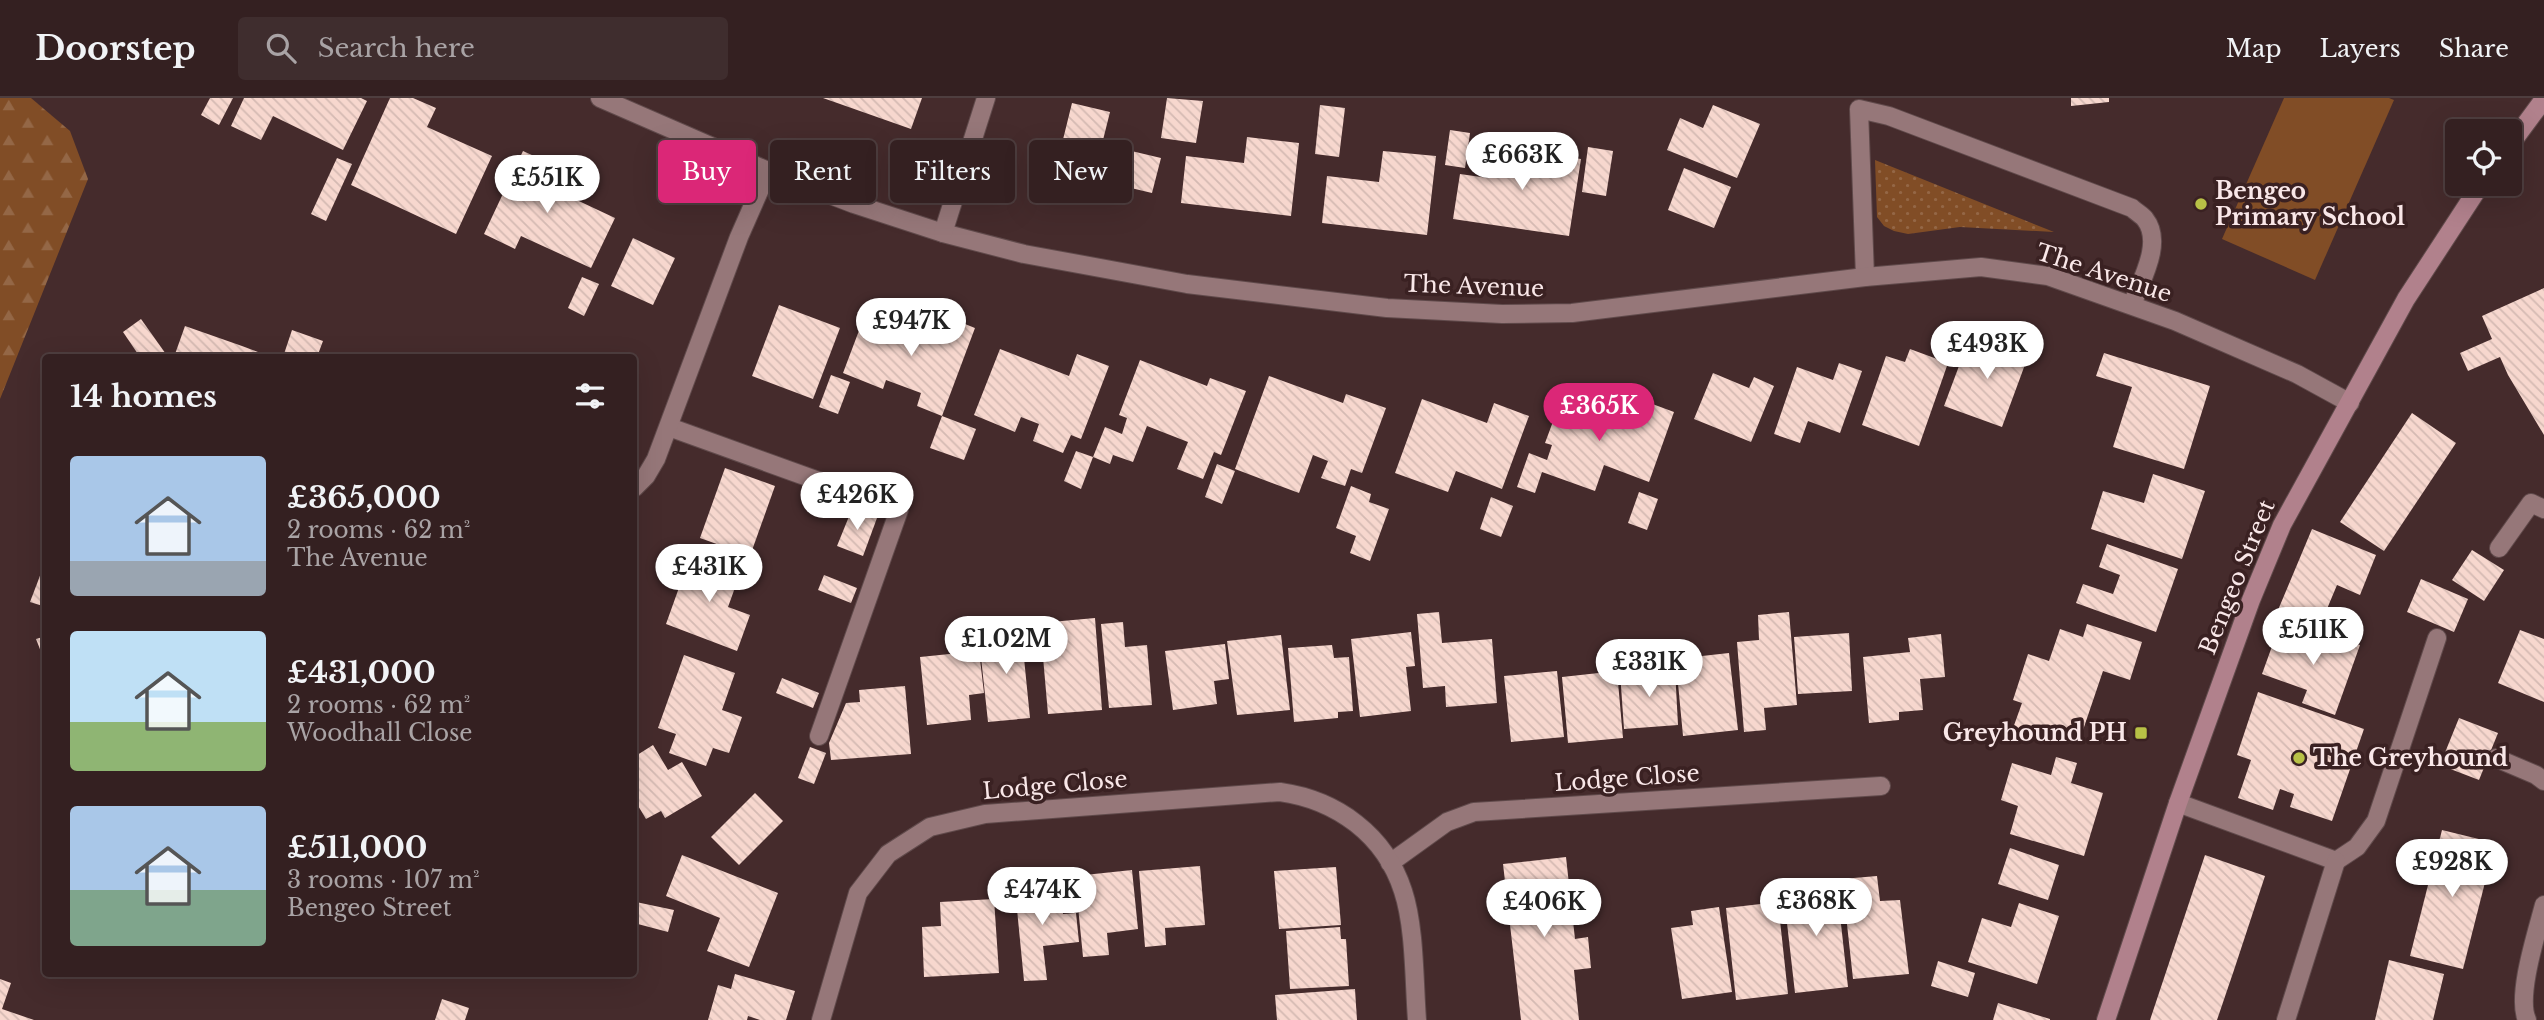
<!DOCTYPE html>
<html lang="en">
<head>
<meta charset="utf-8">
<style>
  body { margin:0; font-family:"Libre Baskerville",serif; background:#3f2d2e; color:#f1f3f6; height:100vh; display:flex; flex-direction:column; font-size:26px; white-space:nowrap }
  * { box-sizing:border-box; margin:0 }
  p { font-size:23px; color:#a9a3a5 }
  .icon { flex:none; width:38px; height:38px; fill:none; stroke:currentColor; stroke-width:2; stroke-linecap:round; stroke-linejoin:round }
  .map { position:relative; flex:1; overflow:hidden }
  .panel { position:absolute; left:42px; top:256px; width:595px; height:623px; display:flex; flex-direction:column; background:#342021; border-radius:7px; box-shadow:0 7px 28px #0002,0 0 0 2px #4e3e3f }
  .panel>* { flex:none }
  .top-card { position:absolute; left:658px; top:42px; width:665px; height:63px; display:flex; gap:14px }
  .controls { position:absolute; left:2445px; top:21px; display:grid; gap:14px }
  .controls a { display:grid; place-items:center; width:77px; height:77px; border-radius:7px; background:#342021; box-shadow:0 7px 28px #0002,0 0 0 2px #4e3e3f; font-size:35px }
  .price { position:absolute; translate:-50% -60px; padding:0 16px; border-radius:24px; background:#fff; color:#222; font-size:23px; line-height:46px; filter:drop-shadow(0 2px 4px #0008) }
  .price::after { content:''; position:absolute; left:50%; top:42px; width:21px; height:16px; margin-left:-10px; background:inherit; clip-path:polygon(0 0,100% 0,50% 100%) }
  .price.active { background:#db2777; color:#fff }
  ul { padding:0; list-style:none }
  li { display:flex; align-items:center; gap:21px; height:175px; padding:0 28px }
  li span { display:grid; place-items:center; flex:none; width:196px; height:140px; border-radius:7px; color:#555 }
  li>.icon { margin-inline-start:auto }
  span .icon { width:84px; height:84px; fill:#fffc; stroke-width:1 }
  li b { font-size:30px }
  h2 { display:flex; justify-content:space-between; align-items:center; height:84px; padding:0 28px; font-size:30px }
  .tag { padding:0 24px; border-radius:7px; background:#342021; box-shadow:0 7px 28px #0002,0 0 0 2px #4e3e3f; font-size:24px; line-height:63px }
  .tag.active { background:#db2777; color:#fff }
  header { display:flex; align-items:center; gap:42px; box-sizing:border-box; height:98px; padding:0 35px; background:#342021; border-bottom:2px solid #4e3e3f }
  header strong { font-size:33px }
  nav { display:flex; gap:38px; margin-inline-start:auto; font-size:24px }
  .search { width:490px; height:63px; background:#3f2d2e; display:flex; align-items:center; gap:18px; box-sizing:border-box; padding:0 24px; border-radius:7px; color:#a9a3a5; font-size:26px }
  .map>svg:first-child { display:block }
  .grass { fill:url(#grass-dots) }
  .forest { fill:url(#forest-firs) }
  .pitch { fill:#814d26 }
  .building { fill:url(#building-back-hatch) }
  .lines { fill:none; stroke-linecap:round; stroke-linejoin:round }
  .service-casing { stroke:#604a4b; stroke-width:20 }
  .minor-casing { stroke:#604a4b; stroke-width:20 }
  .secondary-casing { stroke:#604a4b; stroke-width:20 }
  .service { stroke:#967779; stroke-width:18 }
  .minor { stroke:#967779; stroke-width:18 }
  .secondary { stroke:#b1818c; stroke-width:18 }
  .poi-dot { fill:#b8c146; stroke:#3a2122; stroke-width:2.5 }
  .labels { text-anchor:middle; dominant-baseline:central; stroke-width:7; stroke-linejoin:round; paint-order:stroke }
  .poi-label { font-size:23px; font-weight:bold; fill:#f9e7e8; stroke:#3a2122; text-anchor:start }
  .street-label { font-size:23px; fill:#f9e7e8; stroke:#3a2122 }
</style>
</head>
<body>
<header>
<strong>Doorstep</strong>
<div class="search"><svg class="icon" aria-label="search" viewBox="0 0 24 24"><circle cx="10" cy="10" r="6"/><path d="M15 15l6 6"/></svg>Search here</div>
<nav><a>Map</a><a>Layers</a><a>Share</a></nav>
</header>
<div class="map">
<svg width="2544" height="922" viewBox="0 0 2544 922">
  <defs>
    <pattern id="grass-dots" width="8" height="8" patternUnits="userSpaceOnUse" patternTransform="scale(1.75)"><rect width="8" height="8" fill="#814d26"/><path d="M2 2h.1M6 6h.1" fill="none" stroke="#946746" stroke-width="1.8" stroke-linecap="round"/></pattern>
    <pattern id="forest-firs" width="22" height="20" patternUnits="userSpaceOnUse" patternTransform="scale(1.75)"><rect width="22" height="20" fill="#814d26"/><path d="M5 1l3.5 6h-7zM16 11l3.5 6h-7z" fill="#946746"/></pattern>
    <pattern id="building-back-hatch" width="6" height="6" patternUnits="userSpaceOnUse" patternTransform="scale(1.75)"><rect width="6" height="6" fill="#f7d7ce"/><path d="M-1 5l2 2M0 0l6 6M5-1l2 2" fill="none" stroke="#d5bab3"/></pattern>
  </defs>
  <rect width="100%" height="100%" fill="#452b2c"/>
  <path class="grass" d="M 1875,62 L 2054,134 L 1960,129 L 1908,136 L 1894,133 L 1884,128 L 1877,119 Z"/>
  <path class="forest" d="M 0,0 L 31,0 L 70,33 L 88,81 L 0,301 Z"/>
  <path class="pitch" d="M 2284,0 L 2389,0 L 2394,2 L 2315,182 L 2222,141 Z"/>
  <g class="building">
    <path d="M 210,0 L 233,0 L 219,27 L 201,17 Z"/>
    <path d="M 244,0 L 361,0 L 367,3 L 343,52 L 273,18 L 261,42 L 231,28 Z"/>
    <path d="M 390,0 L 413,0 L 436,10 L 427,29 L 492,58 L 456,136 L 351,87 Z"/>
    <path d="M 823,0 L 922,0 L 911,31 Z"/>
    <path d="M 1167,0 L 1203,3 L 1196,45 L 1161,40 Z"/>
    <path d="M 2071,0 L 2109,0 L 2109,4 L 2071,8 Z"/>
    <path d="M 1072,5 L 1110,14 L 1102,46 L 1161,60 L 1152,95 L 1093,81 L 1091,91 L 1053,82 Z"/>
    <path d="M 1320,7 L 1345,10 L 1339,59 L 1315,56 Z"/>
    <path d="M 1713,7 L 1760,26 L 1737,80 L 1667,52 L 1680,20 L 1703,30 Z"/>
    <path d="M 1450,32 L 1470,35 L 1465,70 L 1445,67 Z"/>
    <path d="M 1247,39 L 1299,45 L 1291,118 L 1181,105 L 1186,58 L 1244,65 Z"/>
    <path d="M 1493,48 L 1581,61 L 1569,138 L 1453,121 L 1460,76 L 1488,80 Z"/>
    <path d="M 1588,49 L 1613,53 L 1606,98 L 1582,94 Z"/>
    <path d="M 523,53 L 558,69 L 549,89 L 615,120 L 591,170 L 521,138 L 515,151 L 484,136 Z"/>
    <path d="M 1383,53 L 1436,58 L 1427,137 L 1322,125 L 1327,78 L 1379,84 Z"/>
    <path d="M 337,60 L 352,66 L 326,123 L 311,116 Z"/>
    <path d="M 1684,70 L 1731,89 L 1714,130 L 1668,112 Z"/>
    <path d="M 633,140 L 675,160 L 653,207 L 611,188 Z"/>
    <path d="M 582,179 L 599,186 L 584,218 L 568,210 Z"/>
    <path d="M 2544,190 L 2544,337 L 2508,277 L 2500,259 L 2468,273 L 2460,255 L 2492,241 L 2482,218 Z"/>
    <path d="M 779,207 L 840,230 L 813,301 L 752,278 Z"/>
    <path d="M 866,214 L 936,241 L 945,218 L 975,230 L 942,318 L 917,308 L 921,295 L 886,282 L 883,291 L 843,275 Z"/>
    <path d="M 141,221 L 168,259 L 140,259 L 123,234 Z"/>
    <path d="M 185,228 L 242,248 L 271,259 L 174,259 Z"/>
    <path d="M 292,232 L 323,243 L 317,259 L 283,259 Z"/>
    <path d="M 1992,240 L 2030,253 L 2002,329 L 1944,308 L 1968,244 L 1988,251 Z"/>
    <path d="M 1000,251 L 1069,278 L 1077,256 L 1109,268 L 1081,341 L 1071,337 L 1063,355 L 1033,343 L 1039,326 L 1021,319 L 1015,334 L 974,317 Z"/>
    <path d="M 1910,251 L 1948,265 L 1919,348 L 1862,327 L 1886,258 L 1905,264 Z"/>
    <path d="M 2104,255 L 2210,288 L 2184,371 L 2113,349 L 2132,289 L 2096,278 Z"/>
    <path d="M 1140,262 L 1207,288 L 1210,280 L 1246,293 L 1221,357 L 1214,354 L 1203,381 L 1177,371 L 1188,344 L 1147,328 L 1133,364 L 1113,357 L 1110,366 L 1093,359 L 1105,329 L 1122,336 L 1127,320 L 1119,317 Z"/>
    <path d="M 1839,265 L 1862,273 L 1840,335 L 1808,323 L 1800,345 L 1774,336 L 1797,269 L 1833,282 Z"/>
    <path d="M 1713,275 L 1749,290 L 1754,279 L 1774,288 L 1751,344 L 1694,321 Z"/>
    <path d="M 831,277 L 850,284 L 838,316 L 819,309 Z"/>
    <path d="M 1269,278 L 1343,305 L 1346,296 L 1386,310 L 1362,375 L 1351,371 L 1345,388 L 1321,380 L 1328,363 L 1313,357 L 1299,395 L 1235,371 Z"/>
    <path d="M 1564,294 L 1632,319 L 1639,301 L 1674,314 L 1649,384 L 1604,367 L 1595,393 L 1542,374 L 1535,395 L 1517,389 L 1529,355 L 1547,362 L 1552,347 L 1545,345 Z"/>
    <path d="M 1422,301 L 1487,325 L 1494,305 L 1529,318 L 1502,391 L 1456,373 L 1448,394 L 1395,375 Z"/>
    <path d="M 2412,315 L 2456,345 L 2384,453 L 2340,424 Z"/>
    <path d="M 942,318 L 976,331 L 964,362 L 930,350 Z"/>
    <path d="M 1076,353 L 1093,359 L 1081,391 L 1064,383 Z"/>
    <path d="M 1217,366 L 1235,373 L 1222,406 L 1205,399 Z"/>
    <path d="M 725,370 L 775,388 L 750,458 L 700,440 Z"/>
    <path d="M 2153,376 L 2205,393 L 2182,461 L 2091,431 L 2103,393 L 2144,405 Z"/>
    <path d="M 1351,388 L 1371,396 L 1369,404 L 1389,411 L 1370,463 L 1350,455 L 1356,438 L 1336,430 Z"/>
    <path d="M 1639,394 L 1658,401 L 1647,432 L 1628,425 Z"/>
    <path d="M 1491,399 L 1513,408 L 1501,439 L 1480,431 Z"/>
    <path d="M 852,411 L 877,420 L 863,458 L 837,448 Z"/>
    <path d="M 2312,431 L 2376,457 L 2360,497 L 2337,487 L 2319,530 L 2278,512 Z"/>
    <path d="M 2107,446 L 2178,471 L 2156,534 L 2076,505 L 2083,486 L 2113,496 L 2120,477 L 2099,469 Z"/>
    <path d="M 2472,452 L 2504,472 L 2484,503 L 2452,482 Z"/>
    <path d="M 691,456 L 741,473 L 728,509 L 750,517 L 737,553 L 666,526 Z"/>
    <path d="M 46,462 L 46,509 L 30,504 Z"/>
    <path d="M 824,477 L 857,490 L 851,505 L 818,492 Z"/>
    <path d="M 2421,481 L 2468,501 L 2454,534 L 2407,514 Z"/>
    <path d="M 1439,514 L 1442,545 L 1492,541 L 1497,605 L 1446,609 L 1445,588 L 1423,590 L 1417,516 Z"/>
    <path d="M 1789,514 L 1797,607 L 1764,610 L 1766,632 L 1744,634 L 1737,544 L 1759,542 L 1758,517 Z"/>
    <path d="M 1095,520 L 1102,612 L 1048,616 L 1040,525 Z"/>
    <path d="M 1123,524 L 1125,549 L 1147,547 L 1152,607 L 1109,610 L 1101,526 Z"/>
    <path d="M 2087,526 L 2142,544 L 2130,582 L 2103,573 L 2082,635 L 2058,627 L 2052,646 L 2012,633 L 2022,605 L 2013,602 L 2028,556 L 2049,563 L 2060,531 L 2083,539 Z"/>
    <path d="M 2279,529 L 2331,548 L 2334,538 L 2360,547 L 2335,617 L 2302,605 L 2307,592 L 2262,576 Z"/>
    <path d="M 2520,532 L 2544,541 L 2544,604 L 2498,585 Z"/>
    <path d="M 1411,534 L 1415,568 L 1406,569 L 1411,613 L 1360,619 L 1351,541 Z"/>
    <path d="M 1849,535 L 1852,593 L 1798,596 L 1794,539 Z"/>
    <path d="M 1033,536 L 1036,558 L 1024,560 L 1030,620 L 988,624 L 979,541 Z"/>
    <path d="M 1941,536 L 1945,579 L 1920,581 L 1923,612 L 1899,614 L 1899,622 L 1869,625 L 1863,559 L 1910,554 L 1908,540 Z"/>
    <path d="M 1281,537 L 1290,612 L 1237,617 L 1227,543 Z"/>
    <path d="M 46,538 L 46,558 L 43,559 L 36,541 Z"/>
    <path d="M 1225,546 L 1229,581 L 1214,583 L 1217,606 L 1173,612 L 1165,553 Z"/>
    <path d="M 1332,547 L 1334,560 L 1349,559 L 1353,613 L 1338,614 L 1338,620 L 1294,624 L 1288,550 Z"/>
    <path d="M 979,553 L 984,595 L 969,597 L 971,622 L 927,627 L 920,559 Z"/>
    <path d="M 1729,555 L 1738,632 L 1683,638 L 1677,575 L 1695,574 L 1693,559 Z"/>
    <path d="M 684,557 L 735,575 L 722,612 L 742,619 L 729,655 L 713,650 L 706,668 L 669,655 L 676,636 L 658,630 Z"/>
    <path d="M 1675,571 L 1678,627 L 1624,631 L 1620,574 Z"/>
    <path d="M 1557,573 L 1564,639 L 1511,644 L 1504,578 Z"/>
    <path d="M 1617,573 L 1623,640 L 1568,645 L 1562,579 Z"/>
    <path d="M 782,580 L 819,595 L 813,610 L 776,595 Z"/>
    <path d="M 905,588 L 911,656 L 831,662 L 829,645 L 846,605 L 860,604 L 859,592 Z"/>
    <path d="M 2258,594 L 2364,631 L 2332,723 L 2290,709 L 2294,696 L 2280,691 L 2273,712 L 2238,700 L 2251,662 L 2237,657 Z"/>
    <path d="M 2459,620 L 2498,635 L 2479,682 L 2440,667 Z"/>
    <path d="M 653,647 L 668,672 L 682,664 L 702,698 L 665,720 L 661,713 L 646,721 L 634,701 L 634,659 Z"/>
    <path d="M 810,649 L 826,655 L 814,686 L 798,680 Z"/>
    <path d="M 2056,659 L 2077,665 L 2071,685 L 2103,695 L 2084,758 L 2010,736 L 2018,708 L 2001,702 L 2012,665 L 2051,677 Z"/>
    <path d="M 755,695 L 783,723 L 739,767 L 711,739 Z"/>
    <path d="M 2442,732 L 2495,745 L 2463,871 L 2410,858 Z"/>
    <path d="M 2010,750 L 2059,767 L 2048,802 L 1998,786 Z"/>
    <path d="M 682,757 L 778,795 L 749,869 L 707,853 L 720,820 L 666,798 Z"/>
    <path d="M 2205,757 L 2265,778 L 2234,872 L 2217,922 L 2150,922 Z"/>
    <path d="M 1566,759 L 1575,841 L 1588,839 L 1591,870 L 1574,872 L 1579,922 L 1521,922 L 1503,766 Z"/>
    <path d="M 1200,768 L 1205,827 L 1165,830 L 1166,847 L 1145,849 L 1139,773 Z"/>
    <path d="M 1336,769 L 1341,827 L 1279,831 L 1274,773 Z"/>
    <path d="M 1132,772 L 1138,831 L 1107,835 L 1109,857 L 1083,859 L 1075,778 Z"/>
    <path d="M 1877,778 L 1880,803 L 1900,802 L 1909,876 L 1853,881 L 1842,781 Z"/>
    <path d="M 1836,781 L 1848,889 L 1795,895 L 1784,799 L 1807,797 L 1806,784 Z"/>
    <path d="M 1060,787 L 1063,816 L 1076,815 L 1079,844 L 1043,848 L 1047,882 L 1024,883 L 1015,791 Z"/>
    <path d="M 994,801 L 999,875 L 924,879 L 922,829 L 941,828 L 940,804 Z"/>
    <path d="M 636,804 L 674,812 L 668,834 L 634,825 Z"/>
    <path d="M 1778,804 L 1788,896 L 1736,902 L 1726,810 Z"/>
    <path d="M 2019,805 L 2059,818 L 2037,886 L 1968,864 L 1982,820 L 2011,829 Z"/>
    <path d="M 1719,809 L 1732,894 L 1682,901 L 1671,830 L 1693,827 L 1691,813 Z"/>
    <path d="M 1340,829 L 1341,841 L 1346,841 L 1349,888 L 1290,891 L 1286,833 Z"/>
    <path d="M 2389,862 L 2444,876 L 2433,922 L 2375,922 Z"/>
    <path d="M 1938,863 L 1975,875 L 1968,899 L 1931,888 Z"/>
    <path d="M 735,876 L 795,893 L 786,922 L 760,922 L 748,918 L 747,922 L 708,922 L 718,887 L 731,891 Z"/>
    <path d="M 0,881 L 11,885 L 2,911 L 34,922 L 0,922 Z"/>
    <path d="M 1355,891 L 1357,922 L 1277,922 L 1275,897 Z"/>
    <path d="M 442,901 L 469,910 L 465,922 L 435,922 Z"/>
    <path d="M 1998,905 L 2050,921 L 2050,922 L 1993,922 Z"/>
  </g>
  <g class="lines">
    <defs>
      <g id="service">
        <path d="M 1865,179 L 1859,11 L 1889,18 L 2132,110 C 2136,114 2142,117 2145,121 C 2164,145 2140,184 2132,207"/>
        <path d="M 669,329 L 899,412 L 819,638"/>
        <path d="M 2499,450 L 2531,405 L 2544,411"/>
        <path d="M 2178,705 L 2336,763 L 2357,749 L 2376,723 L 2437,540"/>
        <path d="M 2286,922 L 2336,763"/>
      </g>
      <g id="minor">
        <path d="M 600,0 L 768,73 L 854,106 L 943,135 L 1024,156 L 1187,186 L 1387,210 L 1502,216 L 1572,215 L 1865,179 L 1981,169 L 2048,178 L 2175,223 L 2297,276 L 2350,305"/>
        <path d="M 943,135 L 986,0"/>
        <path d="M 634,390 L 646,378 L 656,361 L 739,139 L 768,73"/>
        <path d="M 2496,660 L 2536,677 L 2544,683"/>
        <path d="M 1390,765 L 1447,724 L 1474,714 L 1881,688"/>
        <path d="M 821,922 L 858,795 L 888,756 L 930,729 L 985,716 L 1280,694 C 1337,702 1385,737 1403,793 C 1415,829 1414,883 1417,922"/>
        <path d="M 2527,922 C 2516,898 2537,834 2544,807"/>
      </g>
      <g id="secondary">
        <path d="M 2510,47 L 2544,1"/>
        <path d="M 2106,922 L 2178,705 L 2251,502 L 2282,427 L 2406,201 L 2481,86"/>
      </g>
    </defs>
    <use href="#service" class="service-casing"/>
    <use href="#minor" class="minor-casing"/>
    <use href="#secondary" class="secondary-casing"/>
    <use href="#service" class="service"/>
    <use href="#minor" class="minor"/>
    <use href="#secondary" class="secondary"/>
  </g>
  <g class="poi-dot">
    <circle cx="2201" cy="106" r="7"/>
    <rect x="2134" y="628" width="14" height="14" rx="3.5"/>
    <circle cx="2299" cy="660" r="7"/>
  </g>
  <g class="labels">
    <g class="poi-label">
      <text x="2215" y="93">Bengeo<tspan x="2215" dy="26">Primary School</tspan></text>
      <text x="2127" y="635" text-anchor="end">Greyhound PH</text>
      <text x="2313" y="660">The Greyhound</text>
    </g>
    <g class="street-label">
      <text transform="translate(2104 175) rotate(18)">The Avenue</text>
      <text transform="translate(1474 188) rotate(2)">The Avenue</text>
      <text transform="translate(2237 479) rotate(-68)">Bengeo Street</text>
      <text transform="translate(1627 680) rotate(-4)">Lodge Close</text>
      <text transform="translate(1055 687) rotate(-5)">Lodge Close</text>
    </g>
  </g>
</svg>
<div class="controls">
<a><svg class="icon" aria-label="locate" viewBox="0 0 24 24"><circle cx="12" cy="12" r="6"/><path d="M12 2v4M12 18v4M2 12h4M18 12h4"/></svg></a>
</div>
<b class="price" style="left:1522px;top:94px">£663K</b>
<b class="price" style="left:547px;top:117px">£551K</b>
<b class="price" style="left:911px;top:260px">£947K</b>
<b class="price" style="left:1987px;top:283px">£493K</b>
<b class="price active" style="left:1599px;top:345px">£365K</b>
<b class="price" style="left:857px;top:434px">£426K</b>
<b class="price" style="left:709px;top:506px">£431K</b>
<b class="price" style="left:2313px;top:569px">£511K</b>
<b class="price" style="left:1006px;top:578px">£1.02M</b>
<b class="price" style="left:1649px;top:601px">£331K</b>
<b class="price" style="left:2452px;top:801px">£928K</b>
<b class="price" style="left:1042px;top:829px">£474K</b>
<b class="price" style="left:1816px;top:840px">£368K</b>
<b class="price" style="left:1544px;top:841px">£406K</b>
<div class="top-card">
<a class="tag active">Buy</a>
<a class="tag">Rent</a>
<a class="tag">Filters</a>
<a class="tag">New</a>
</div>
<section class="panel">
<h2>14 homes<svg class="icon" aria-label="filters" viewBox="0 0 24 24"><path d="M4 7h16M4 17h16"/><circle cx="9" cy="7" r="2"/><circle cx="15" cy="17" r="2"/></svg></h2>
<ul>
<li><span style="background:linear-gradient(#a9c7e8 75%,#9aa5b1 0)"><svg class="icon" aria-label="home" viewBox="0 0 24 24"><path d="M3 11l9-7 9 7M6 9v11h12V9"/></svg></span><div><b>£365,000</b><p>2 rooms · 62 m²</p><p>The Avenue</p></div></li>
<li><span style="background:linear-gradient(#bfe0f5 65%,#8fb573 0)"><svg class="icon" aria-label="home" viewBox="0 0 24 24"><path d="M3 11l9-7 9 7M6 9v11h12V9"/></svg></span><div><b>£431,000</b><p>2 rooms · 62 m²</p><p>Woodhall Close</p></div></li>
<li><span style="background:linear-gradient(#a9c7e8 60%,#7fa58c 0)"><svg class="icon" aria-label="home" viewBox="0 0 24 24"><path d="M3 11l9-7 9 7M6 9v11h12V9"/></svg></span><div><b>£511,000</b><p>3 rooms · 107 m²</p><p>Bengeo Street</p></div></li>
</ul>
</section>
</div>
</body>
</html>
